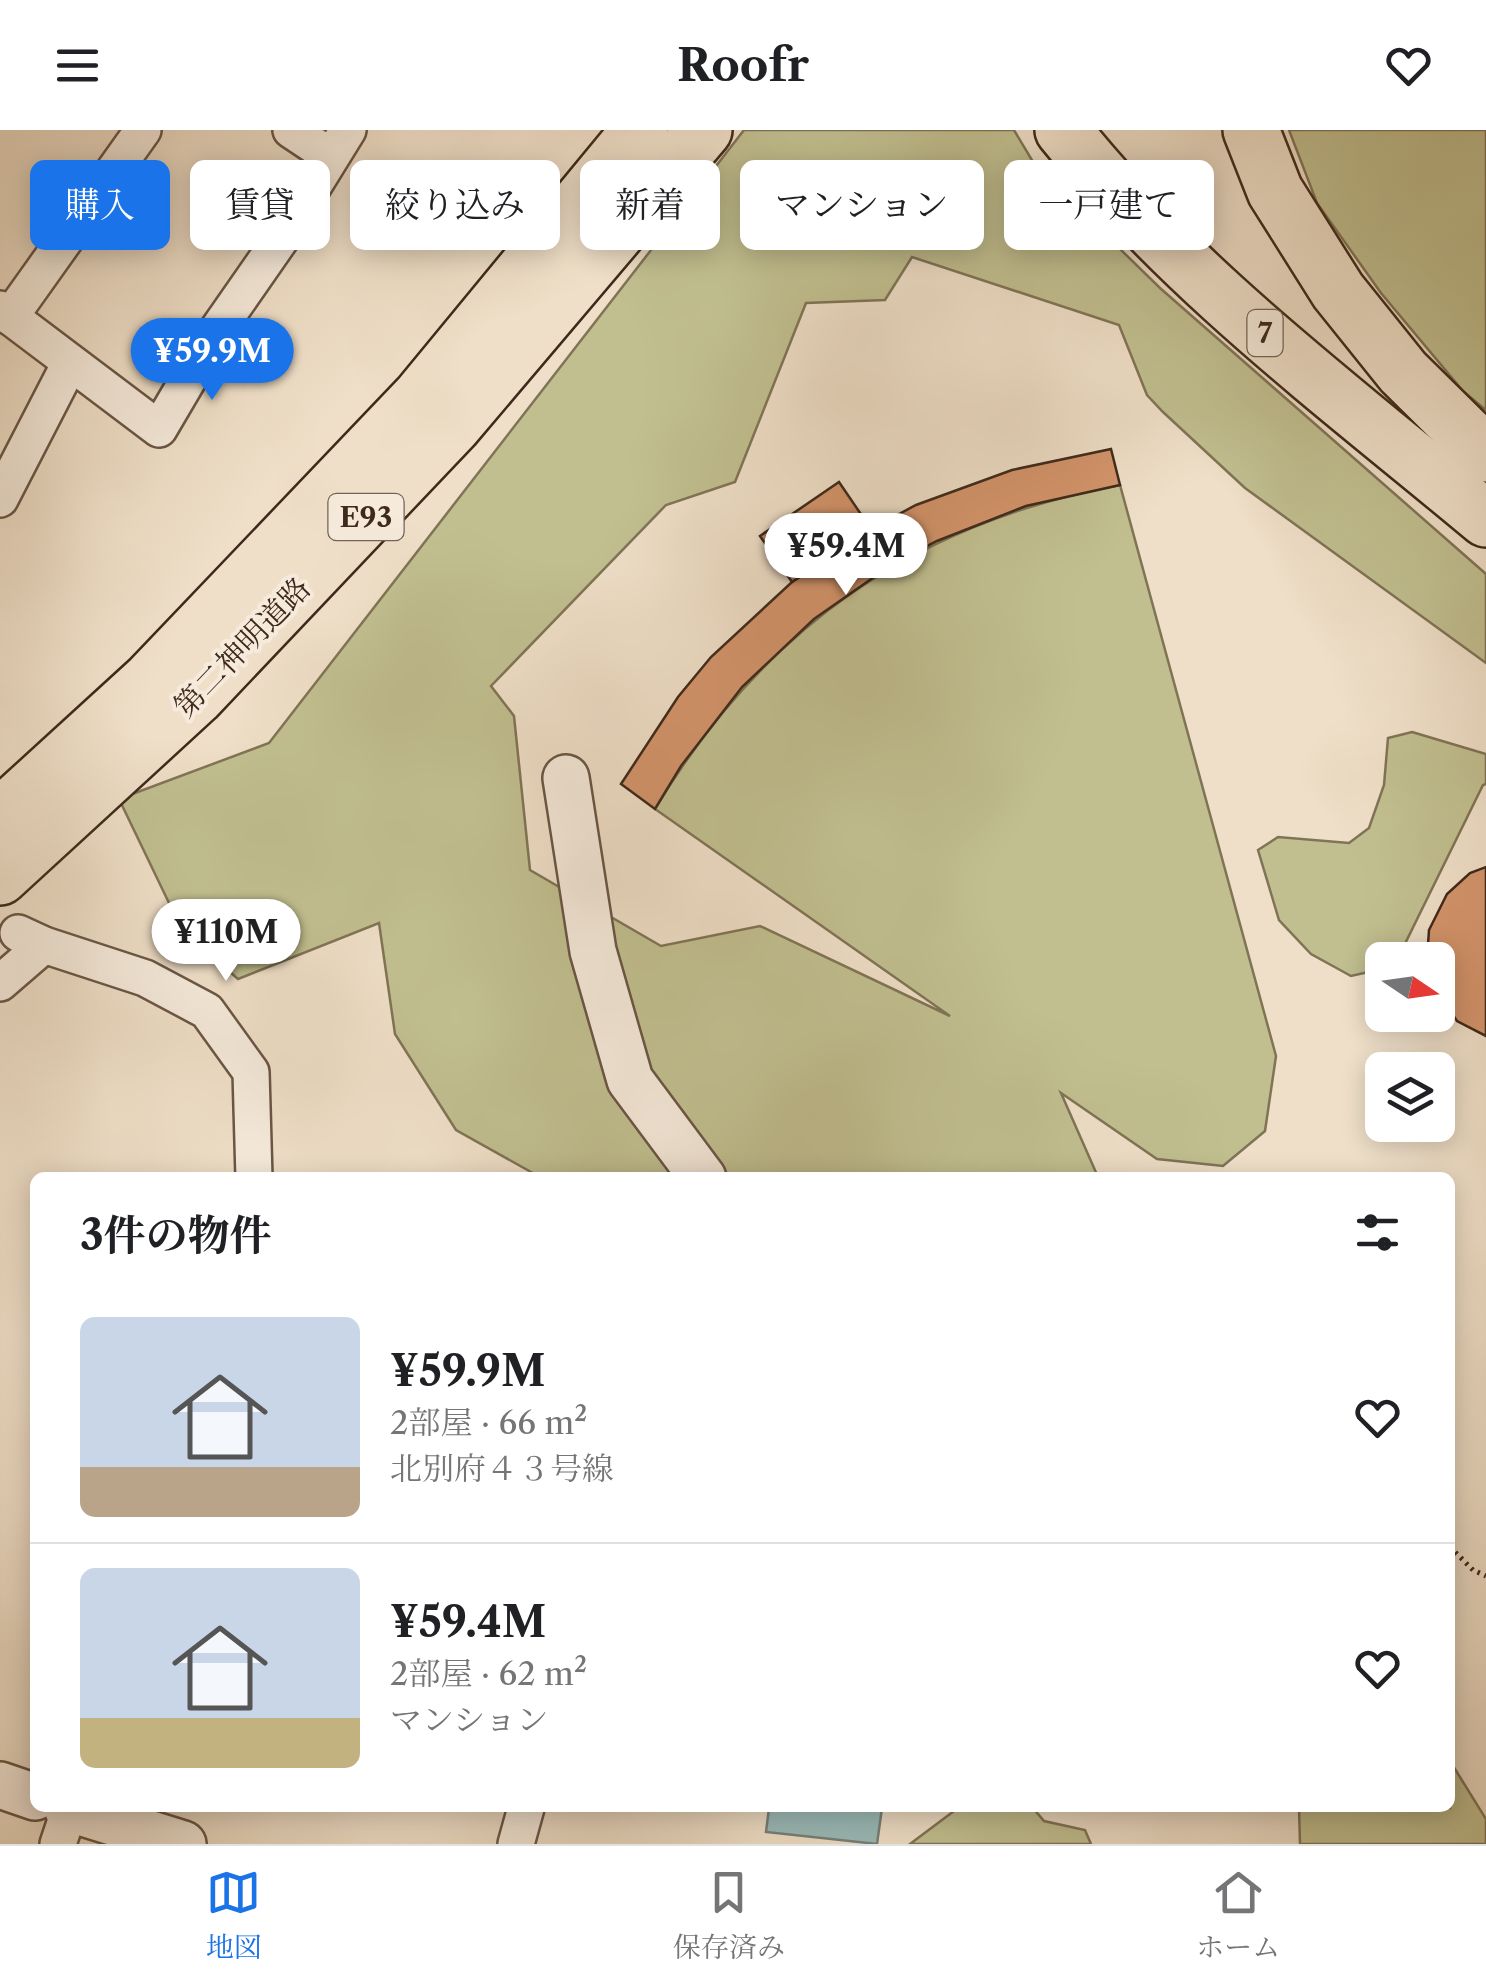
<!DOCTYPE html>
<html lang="ja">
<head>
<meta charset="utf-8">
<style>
  body { margin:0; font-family:"Libre Caslon Text","Noto Serif JP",serif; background:#f2f2f2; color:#202124; height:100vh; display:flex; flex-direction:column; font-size:38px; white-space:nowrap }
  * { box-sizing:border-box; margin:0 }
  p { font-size:32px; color:#757577 }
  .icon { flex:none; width:55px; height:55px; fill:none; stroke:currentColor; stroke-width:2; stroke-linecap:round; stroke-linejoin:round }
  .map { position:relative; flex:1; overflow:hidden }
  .side { position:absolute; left:30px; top:1042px; width:1425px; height:640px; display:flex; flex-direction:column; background:#fff; border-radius:15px; box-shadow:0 5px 25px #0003 }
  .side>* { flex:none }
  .top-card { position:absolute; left:30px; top:30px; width:1428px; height:90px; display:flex; gap:20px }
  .needle { width:65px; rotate:103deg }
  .controls { position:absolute; left:1365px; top:812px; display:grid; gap:20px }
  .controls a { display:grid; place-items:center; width:90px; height:90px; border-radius:15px; background:#fff; box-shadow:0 5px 25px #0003; font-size:50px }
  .price { position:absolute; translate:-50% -85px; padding:0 22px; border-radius:35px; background:#fff; color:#222; font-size:32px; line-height:65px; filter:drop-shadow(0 2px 5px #0008) }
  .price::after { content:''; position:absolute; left:50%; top:60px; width:30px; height:22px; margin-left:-15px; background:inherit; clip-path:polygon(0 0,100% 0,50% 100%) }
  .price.current { background:#1a73e8; color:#fff }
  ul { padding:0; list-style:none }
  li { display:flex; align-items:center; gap:30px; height:250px; padding:0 50px }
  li+li { border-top:2px solid #e0e0e0 }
  li span { display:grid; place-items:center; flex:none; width:280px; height:200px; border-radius:15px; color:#555 }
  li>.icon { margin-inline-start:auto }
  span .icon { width:120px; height:120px; fill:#fffc; stroke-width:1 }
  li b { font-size:42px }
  h2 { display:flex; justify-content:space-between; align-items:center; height:120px; padding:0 50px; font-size:42px }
  .chip { padding:0 35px; border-radius:15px; background:#fff; box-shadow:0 5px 25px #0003; font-size:35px; line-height:90px }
  .chip.current { background:#1a73e8; color:#fff }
  header { display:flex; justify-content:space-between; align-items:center; height:130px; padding:0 50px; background:#fff; font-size:45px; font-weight:800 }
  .tabs { display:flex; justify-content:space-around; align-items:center; height:140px; border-top:2px solid #e0e0e0; background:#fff; font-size:28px; color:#757577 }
  .tabs a { display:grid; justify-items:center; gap:5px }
  .tabs .current { color:#1a73e8 }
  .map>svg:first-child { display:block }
  .green { fill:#c1bf90; stroke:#807456; stroke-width:2.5 }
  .water { fill:#9abcbb; stroke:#75817b; stroke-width:2.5 }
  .building { fill:#d4946b; stroke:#3e291b; stroke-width:2.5 }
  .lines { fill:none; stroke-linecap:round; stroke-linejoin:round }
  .minor-casing { stroke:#6a5646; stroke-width:40 }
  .tertiary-casing { stroke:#6a5646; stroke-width:50 }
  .motorway-casing { stroke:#3e291b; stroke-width:60 }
  .path { stroke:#3e291b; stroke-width:5; stroke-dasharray:2.5 5; stroke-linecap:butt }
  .minor { stroke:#f5eadb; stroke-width:35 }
  .tertiary { stroke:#f5eadb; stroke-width:45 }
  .motorway { stroke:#efdfc8; stroke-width:55 }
  .labels { text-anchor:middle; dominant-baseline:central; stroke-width:8; stroke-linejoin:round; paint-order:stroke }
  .shield { fill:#f5eadb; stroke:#756355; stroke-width:2.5 }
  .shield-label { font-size:28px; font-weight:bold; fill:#3e291b }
  .street-label { font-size:30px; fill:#3e291b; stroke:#f5eadb }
</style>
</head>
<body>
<header><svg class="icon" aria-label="menu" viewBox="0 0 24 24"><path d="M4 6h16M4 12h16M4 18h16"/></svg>Roofr<svg class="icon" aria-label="heart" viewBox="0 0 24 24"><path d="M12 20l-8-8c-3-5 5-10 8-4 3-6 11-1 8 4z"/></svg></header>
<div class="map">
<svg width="1486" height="1714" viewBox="0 0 1486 1714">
  <rect width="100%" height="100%" fill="#efdfc8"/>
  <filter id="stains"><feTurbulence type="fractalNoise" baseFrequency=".002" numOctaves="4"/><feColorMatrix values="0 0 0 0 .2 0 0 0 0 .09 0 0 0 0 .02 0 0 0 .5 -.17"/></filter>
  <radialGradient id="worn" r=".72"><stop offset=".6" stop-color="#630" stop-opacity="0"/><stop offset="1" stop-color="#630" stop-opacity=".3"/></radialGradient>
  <g class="green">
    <path d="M 744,0 L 1014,0 L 1036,37 L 1160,158 L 1486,444 L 1486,533 L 1245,358 L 1163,282 L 1147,265 L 1119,195 L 912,127 L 885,170 L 806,173 L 735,352 L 666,375 L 491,556 L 514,586 L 530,740 L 661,816 L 760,796 L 950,886 L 655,679 C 763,499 914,393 1120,355 L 1276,926 L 1265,1001 L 1223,1036 L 1157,1029 L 1061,963 L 1098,1047 L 540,1047 L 456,1000 L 395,904 L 379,793 L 238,849 L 182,800 L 119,669 L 269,613 Z"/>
    <path d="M 1289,0 L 1486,0 L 1486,280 L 1463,261 L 1381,163 L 1317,73 Z"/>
    <path d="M 1412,602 L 1486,624 L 1486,654 L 1483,655 L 1397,830 L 1382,830 L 1382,839 L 1351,846 L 1311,824 L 1279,790 L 1258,720 L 1278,707 L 1349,713 L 1369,698 L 1384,655 L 1388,608 Z"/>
    <path d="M 1450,1631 L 1486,1689 L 1486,1714 L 1300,1714 L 1299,1678 L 1450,1678 Z"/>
    <path d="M 958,1678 L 1033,1678 L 1044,1691 L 1085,1700 L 1091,1714 L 910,1714 Z"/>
  </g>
  <path class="water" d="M 769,1678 L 882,1678 L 877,1714 L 766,1702 Z"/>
  <g class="building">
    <path d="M 1111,319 L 1120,355 L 1026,376 L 937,411 L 894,433 L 814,489 L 742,557 L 681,636 L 655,679 L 621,654 L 678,567 L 711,527 L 792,452 L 871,399 L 916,375 L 1012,340 Z"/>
    <path d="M 839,352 L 871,399 L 792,452 L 760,406 Z"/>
    <path d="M 1486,737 L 1486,906 L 1457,891 L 1438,863 L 1438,830 L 1427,830 L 1429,800 L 1447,764 L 1470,743 Z"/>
  </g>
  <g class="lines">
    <defs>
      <g id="minor">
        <path d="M 291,0 L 330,26"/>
        <path d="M 0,179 L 159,299 L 216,202 L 280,110 L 348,0"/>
        <path d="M 10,187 L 143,0"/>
        <path d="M 0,369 L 70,233"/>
        <path d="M 18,803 L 44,815 L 145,848 L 207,881 L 251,942 L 254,1048"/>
        <path d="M 0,853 L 44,815"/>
        <path d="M 58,1714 L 70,1678"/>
        <path d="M 516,1714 L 526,1678"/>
      </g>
      <g id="tertiary">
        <path d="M 566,648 L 593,821 L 630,950 L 703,1048"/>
        <path d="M 0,1655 L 35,1667"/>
        <path d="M 67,1678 L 183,1714"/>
      </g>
      <g id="motorway">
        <path d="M 1063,0 C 1182,150 1339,266 1486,389"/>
        <path d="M 1251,0 L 1275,61 L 1338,161 L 1403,242 L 1486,324"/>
        <path d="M 0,687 L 150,550 L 420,267 L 640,0"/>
        <path d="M 0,747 L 196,567 L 454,295 L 704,0"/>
      </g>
    </defs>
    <use href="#minor" class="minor-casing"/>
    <use href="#tertiary" class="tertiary-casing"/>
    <use href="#motorway" class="motorway-casing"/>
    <path class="path" d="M 1450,1417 L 1473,1440 L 1486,1446"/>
    <use href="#minor" class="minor"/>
    <use href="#tertiary" class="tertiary"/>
    <use href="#motorway" class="motorway"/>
  </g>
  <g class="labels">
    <g class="shield">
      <rect x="1247.5" y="180" width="35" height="46" rx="8"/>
      <rect x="328.5" y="364" width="75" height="46" rx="8"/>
    </g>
    <g class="shield-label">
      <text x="1265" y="203">7</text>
      <text x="366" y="387">E93</text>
    </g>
    <g class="street-label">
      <text transform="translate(242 517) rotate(-46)">第二神明道路</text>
    </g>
  </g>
  <rect width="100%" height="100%" filter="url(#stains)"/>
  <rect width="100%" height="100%" fill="url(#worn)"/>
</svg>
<div class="controls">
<a><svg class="needle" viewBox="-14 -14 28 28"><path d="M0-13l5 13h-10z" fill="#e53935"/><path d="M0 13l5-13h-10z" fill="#757577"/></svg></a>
<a><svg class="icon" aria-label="layers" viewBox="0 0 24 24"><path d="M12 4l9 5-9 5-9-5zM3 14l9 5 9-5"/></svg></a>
</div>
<b class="price current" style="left:212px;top:273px">¥59.9M</b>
<b class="price" style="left:846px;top:468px">¥59.4M</b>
<b class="price" style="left:226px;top:854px">¥110M</b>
<div class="top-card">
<a class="chip current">購入</a>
<a class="chip">賃貸</a>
<a class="chip">絞り込み</a>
<a class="chip">新着</a>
<a class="chip">マンション</a>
<a class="chip">一戸建て</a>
</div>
<section class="side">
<h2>3件の物件<svg class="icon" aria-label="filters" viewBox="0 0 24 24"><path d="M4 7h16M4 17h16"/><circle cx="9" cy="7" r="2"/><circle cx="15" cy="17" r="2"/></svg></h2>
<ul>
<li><span style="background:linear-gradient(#c9d6e8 75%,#b9a48a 0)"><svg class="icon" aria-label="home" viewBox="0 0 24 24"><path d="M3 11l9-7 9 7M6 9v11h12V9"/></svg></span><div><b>¥59.9M</b><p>2部屋 · 66 m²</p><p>北別府４３号線</p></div><svg class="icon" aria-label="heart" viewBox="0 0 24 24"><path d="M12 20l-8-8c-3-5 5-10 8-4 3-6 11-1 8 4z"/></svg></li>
<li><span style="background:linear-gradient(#c9d6e8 75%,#c2b280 0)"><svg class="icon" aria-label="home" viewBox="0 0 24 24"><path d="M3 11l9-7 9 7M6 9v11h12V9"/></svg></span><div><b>¥59.4M</b><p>2部屋 · 62 m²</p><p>マンション</p></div><svg class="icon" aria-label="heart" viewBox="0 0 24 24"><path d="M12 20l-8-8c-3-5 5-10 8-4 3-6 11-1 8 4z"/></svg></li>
</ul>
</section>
</div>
<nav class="tabs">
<a class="current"><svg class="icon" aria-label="map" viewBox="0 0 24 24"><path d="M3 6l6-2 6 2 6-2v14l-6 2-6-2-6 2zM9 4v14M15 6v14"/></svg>地図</a>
<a><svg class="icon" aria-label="saved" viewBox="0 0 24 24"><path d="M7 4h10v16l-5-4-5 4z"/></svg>保存済み</a>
<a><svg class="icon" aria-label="home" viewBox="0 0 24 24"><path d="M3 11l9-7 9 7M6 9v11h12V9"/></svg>ホーム</a>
</nav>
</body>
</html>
